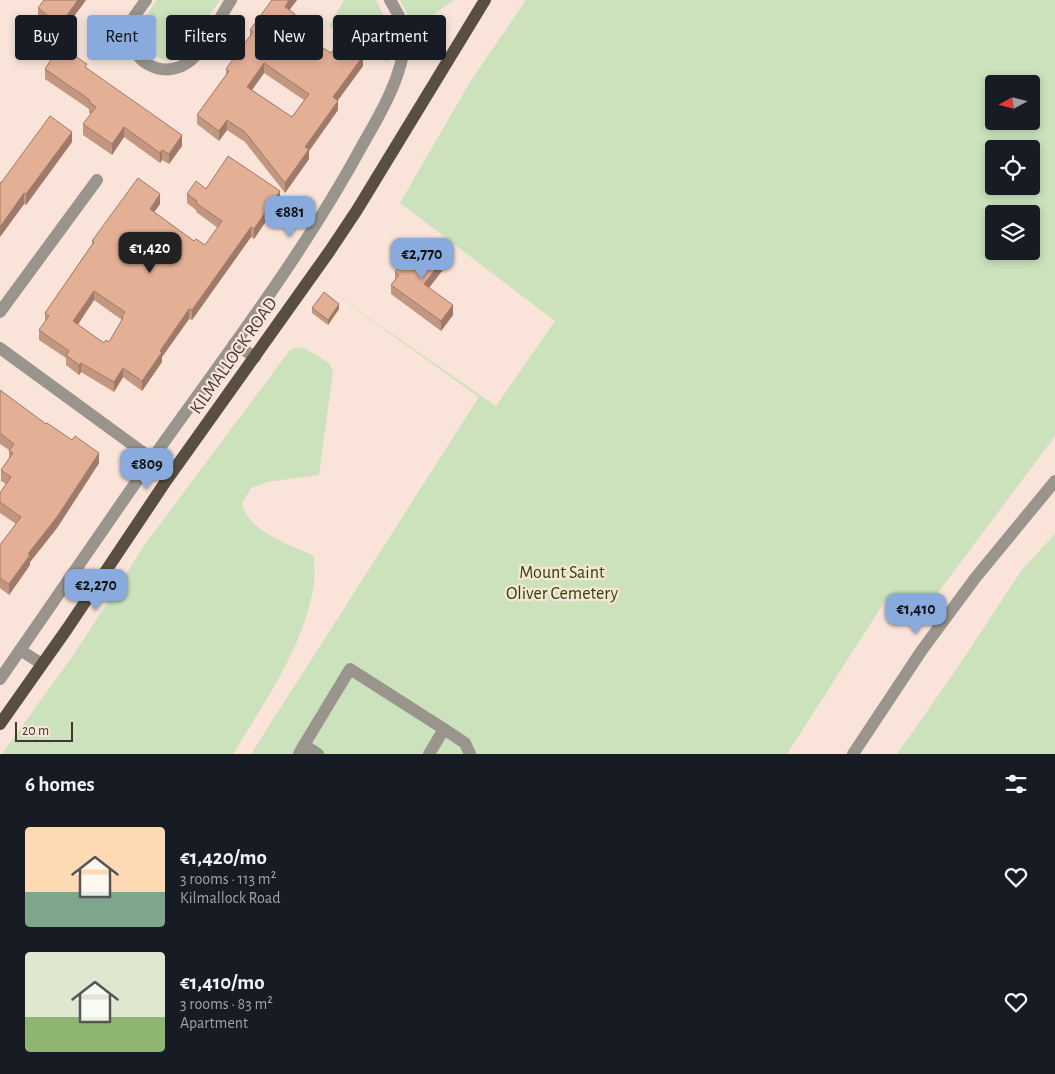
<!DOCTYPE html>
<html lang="en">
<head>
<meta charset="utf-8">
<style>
  body { margin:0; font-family:"Alegreya Sans",sans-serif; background:#242831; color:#f1f3f6; height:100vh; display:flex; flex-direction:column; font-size:19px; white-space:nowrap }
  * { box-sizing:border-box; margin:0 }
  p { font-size:16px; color:#9ea1a6 }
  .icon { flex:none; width:28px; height:28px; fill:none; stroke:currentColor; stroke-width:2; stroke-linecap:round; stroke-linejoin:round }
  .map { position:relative; height:754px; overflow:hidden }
  .side { display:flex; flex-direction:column; background:#171b24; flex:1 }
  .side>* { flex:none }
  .top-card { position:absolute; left:15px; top:15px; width:500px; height:45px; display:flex; gap:10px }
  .needle { width:32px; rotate:263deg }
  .controls { position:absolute; left:985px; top:75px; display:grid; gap:10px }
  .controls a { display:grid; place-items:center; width:55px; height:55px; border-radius:5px; background:#171b24; box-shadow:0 2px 8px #0003; font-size:25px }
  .scale { position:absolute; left:15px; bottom:12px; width:58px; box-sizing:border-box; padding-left:5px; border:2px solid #3f3732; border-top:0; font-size:14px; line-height:18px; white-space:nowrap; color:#3f3732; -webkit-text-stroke:4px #fae4da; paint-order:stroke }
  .price { position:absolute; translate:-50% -42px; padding:0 11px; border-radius:10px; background:#89aadc; color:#111; font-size:16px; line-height:32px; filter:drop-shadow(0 1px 2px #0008) }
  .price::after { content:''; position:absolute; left:50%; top:30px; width:15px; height:11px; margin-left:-8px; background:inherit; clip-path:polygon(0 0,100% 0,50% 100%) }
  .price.current { background:#222; color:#fff }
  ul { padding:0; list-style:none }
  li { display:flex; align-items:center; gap:15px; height:125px; padding:0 25px }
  li span { display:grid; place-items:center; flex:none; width:140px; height:100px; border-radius:5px; color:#555 }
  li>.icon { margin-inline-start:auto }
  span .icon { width:60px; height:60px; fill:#fffc; stroke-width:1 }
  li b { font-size:21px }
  h2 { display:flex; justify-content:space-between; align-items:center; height:60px; padding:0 25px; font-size:21px }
  .pill { padding:0 18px; border-radius:5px; background:#171b24; box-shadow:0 2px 8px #0003; font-size:18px; line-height:45px }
  .pill.current { background:#89aadc; color:#111 }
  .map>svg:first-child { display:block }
  .green { fill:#cbe2bd; fill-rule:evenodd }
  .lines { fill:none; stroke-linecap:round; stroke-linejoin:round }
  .minor { stroke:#99948c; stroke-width:12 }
  .major { stroke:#584e41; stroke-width:12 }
  .wall { fill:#c39680; fill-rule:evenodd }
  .shaded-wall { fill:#9f7a68 }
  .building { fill:#e3af95; stroke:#9f7a68; fill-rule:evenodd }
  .labels { text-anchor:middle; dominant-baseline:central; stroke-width:4.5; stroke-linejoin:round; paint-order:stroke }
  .street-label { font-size:18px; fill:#3f3732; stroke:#fae4da }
  .park-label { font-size:18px; fill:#254803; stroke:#fae4da }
</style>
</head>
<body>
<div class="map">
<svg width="1055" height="754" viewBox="0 0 1055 754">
  <rect width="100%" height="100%" fill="#fae4da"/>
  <g class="green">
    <path d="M 157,0 L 220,0 L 180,58 L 164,60 L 144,50 L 139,27 Z"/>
    <path d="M 344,0 L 376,0 L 393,37 L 388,63 L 329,26 Z"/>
    <path d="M 400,0 L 454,0 L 414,28 Z"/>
    <path d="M 526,0 L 1055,0 L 1055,436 L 916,622 L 887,598 L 787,754 L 251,754 L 479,397 L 323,286 L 496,406 L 555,321 L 400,203 L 470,82 ZM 994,84 L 1031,84 L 1031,121 L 994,121 ZM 994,149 L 1031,149 L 1031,186 L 994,186 ZM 994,214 L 1031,214 L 1031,251 L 994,251 Z"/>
    <path d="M 298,347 L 306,349 L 329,363 L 333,371 L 319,475 L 267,482 L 251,488 L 242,504 C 249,532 290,544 314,556 C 314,565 315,575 314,583 C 305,646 265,701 233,754 L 2,754 L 74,654 L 146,543 L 290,350 Z"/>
    <path d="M 1055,534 L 1055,754 L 897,754 L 960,664 L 1021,571 Z"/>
  </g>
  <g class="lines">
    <g class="minor">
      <path d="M 146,0 C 142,6 136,13 133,19 C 132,23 132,27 131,31 C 128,61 162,80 187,63 C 203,53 220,17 231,0"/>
      <path d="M 0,312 L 97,180"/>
      <path d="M 234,344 L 255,357"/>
      <path d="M 0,348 L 152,459 L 0,679"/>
      <path d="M 152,459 C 225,356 303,255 363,144 C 381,113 403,75 405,39 C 405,25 397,12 390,0"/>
      <path d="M 20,650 L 42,664"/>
      <path d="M 444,729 L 465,743 L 470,754"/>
      <path d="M 304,745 L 350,669 L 444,729 L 429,754"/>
      <path d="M 299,754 L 304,745 L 318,754"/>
      <path d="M 853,754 L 922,650 L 976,577 L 1055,481"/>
    </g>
    <path class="major" d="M 0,724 L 67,629 L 166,481 L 329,252 L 357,210 L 485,0"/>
  </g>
  <g class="wall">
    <path d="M 44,0 L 86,0 L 60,35 L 38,19 L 38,8 Z"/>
    <path d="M 272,0 L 297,0 L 289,10 L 295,24 L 283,41 L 308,58 L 331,53 L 363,66 L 338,100 L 338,110 L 309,151 L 309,159 L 285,193 L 245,142 L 227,130 L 219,141 L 197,124 L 197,115 L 226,75 L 226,69 L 250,36 L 250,30 ZM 264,73 L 304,100 L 292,117 L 252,90 Z"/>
    <path d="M 87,68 L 182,146 L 169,164 L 162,160 L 160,163 L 124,137 L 112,155 L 83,135 L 83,124 L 91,114 L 89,113 L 89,109 L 45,79 L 45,69 Z"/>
    <path d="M 72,142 L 26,205 L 24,204 L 0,237 L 0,182 L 1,183 Z"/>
    <path d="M 206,189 L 280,200 L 254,239 L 251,237 L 192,320 L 189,319 L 162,357 L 162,362 L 142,391 L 123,377 L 114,392 L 81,372 L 79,375 L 66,365 L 66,358 L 39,340 L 39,330 L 45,322 L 45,313 L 92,244 L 92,241 L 160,204 L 154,212 L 194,241 L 205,245 L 218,228 L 196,212 L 196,210 L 187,203 L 187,194 ZM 94,300 L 122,320 L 109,342 L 104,343 L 78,325 Z"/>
    <path d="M 445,267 L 429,288 L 453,315 L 441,331 L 391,294 L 391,285 L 395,280 L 395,272 Z"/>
    <path d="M 312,308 L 339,309 L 328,325 L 312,313 Z"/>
    <path d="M 0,390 L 99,463 L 57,528 L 30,562 L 30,565 L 9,595 L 0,588 L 0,545 L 16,524 L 0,513 L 0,493 L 6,484 L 1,481 L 1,470 L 9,459 L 9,450 L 0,444 Z"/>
  </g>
  <g class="shaded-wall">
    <path d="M 78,0 L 86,0 L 60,35 L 60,25 Z"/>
    <path d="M 289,0 L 297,0 L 285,16 L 285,7 Z"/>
    <path d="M 295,14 L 295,24 L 278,48 L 278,38 Z"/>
    <path d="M 363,56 L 363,66 L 333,107 L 333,97 Z"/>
    <path d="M 264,63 L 264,73 L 247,97 L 247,87 Z"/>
    <path d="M 338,101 L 338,110 L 309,151 L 309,159 L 285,193 L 285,183 L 305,147 Z"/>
    <path d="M 227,120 L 227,130 L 219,141 L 219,131 Z"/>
    <path d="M 124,127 L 124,137 L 112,155 L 112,144 Z"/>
    <path d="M 72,132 L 72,142 L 26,205 L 26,194 Z"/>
    <path d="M 182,135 L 182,146 L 169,164 L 169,154 Z"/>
    <path d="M 162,150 L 162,160 L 160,163 L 160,153 Z"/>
    <path d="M 280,191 L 280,200 L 254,239 L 254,229 Z"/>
    <path d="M 24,193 L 24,204 L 0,237 L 0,227 Z"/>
    <path d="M 160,194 L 160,204 L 150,218 L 150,209 Z"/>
    <path d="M 251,227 L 251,237 L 192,320 L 192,310 Z"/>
    <path d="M 445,257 L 445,267 L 424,294 L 424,284 Z"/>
    <path d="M 94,291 L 94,300 L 73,331 L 73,321 Z"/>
    <path d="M 339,304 L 339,309 L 328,325 L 328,320 Z"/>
    <path d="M 453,305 L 453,315 L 441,331 L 441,321 Z"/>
    <path d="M 189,309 L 189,319 L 162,357 L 162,362 L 142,391 L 142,381 L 160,351 Z"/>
    <path d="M 81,363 L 81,372 L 79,375 L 79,365 Z"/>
    <path d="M 123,368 L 123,377 L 114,392 L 114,382 Z"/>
    <path d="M 99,453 L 99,463 L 57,528 L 30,562 L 30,565 L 9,595 L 9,584 L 28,554 Z"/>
  </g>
  <g class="building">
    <path d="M 44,0 L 78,0 L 60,25 L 38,8 Z"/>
    <path d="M 272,0 L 289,0 L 285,7 L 295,14 L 278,38 L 308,58 L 317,44 L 331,53 L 340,40 L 363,56 L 333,97 L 338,101 L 305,147 L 309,149 L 285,183 L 245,132 L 227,120 L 219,131 L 197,115 L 229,71 L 226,69 L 253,32 L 250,30 ZM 264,63 L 309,94 L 292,117 L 247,87 Z"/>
    <path d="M 60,46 L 87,64 L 85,67 L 182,135 L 169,154 L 162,150 L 160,153 L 124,127 L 112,144 L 83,124 L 96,107 L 89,102 L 90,100 L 45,69 Z"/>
    <path d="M 50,116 L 72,132 L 26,194 L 24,193 L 0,227 L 0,182 L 1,183 Z"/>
    <path d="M 228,156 L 280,191 L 254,229 L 251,227 L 192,310 L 189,309 L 160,351 L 162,352 L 142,381 L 123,368 L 114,382 L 81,363 L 79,365 L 66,355 L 69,351 L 39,330 L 49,316 L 45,313 L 94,242 L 92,241 L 138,178 L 160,194 L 150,209 L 194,241 L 196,239 L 205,245 L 222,221 L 196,203 L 197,201 L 187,194 L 196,181 L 206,189 ZM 94,291 L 125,312 L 122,317 L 123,318 L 109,342 L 106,340 L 104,343 L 73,321 Z"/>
    <path d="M 420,239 L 445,257 L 424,284 L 453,305 L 441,321 L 391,285 L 399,275 L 395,272 Z"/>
    <path d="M 324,292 L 339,304 L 328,320 L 312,308 Z"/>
    <path d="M 0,390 L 46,424 L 47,423 L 72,440 L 75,436 L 99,453 L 57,517 L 28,554 L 30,555 L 9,584 L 0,578 L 0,545 L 21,517 L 0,502 L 0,493 L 11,477 L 1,470 L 13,453 L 9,451 L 14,444 L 0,433 Z"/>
  </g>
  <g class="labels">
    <g class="street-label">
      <text transform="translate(234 356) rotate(-55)">KILMALLOCK ROAD</text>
    </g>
    <g class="park-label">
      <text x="562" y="573">Mount Saint<tspan x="562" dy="21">Oliver Cemetery</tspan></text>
    </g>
  </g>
</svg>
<div class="controls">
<a><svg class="needle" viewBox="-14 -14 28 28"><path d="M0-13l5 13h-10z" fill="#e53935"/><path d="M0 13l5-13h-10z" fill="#9ea1a6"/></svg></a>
<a><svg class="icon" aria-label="locate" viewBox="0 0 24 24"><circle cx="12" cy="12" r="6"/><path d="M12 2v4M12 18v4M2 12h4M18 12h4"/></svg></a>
<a><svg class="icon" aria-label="layers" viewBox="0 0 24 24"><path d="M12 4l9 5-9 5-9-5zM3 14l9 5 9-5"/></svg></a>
</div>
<div class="scale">20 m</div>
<b class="price" style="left:290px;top:238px">€881</b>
<b class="price current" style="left:150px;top:274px">€1,420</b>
<b class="price" style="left:422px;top:280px">€2,770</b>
<b class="price" style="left:147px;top:490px">€809</b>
<b class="price" style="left:96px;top:611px">€2,270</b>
<b class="price" style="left:916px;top:635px">€1,410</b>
<div class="top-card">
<a class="pill">Buy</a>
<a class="pill current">Rent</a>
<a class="pill">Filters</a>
<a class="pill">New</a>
<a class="pill">Apartment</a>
</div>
</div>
<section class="side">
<h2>6 homes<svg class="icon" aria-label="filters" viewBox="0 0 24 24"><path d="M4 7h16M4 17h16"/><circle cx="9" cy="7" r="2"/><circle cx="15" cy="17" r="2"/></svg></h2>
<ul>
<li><span style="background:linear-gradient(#ffd9b3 65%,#7fa58c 0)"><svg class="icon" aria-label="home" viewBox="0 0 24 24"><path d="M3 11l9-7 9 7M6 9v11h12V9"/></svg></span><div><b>€1,420/mo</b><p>3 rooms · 113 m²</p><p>Kilmallock Road</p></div><svg class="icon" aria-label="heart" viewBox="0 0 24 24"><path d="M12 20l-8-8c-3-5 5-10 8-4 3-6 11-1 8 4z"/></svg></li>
<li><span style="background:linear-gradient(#dfe7d0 65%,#8fb573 0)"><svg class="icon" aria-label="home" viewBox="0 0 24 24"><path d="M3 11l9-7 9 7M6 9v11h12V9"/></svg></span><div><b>€1,410/mo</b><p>3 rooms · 83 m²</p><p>Apartment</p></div><svg class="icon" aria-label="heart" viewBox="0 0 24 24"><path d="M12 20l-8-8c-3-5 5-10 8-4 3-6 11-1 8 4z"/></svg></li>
</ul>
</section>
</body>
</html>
